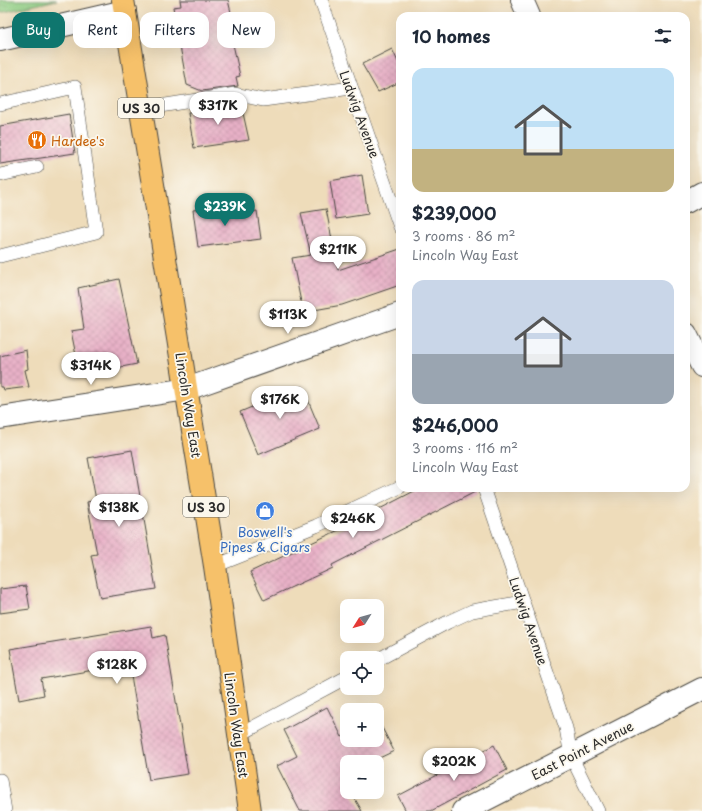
<!DOCTYPE html>
<html lang="en">
<head>
<meta charset="utf-8">
<style>
  body { margin:0; font-family:"Playpen Sans",sans-serif; background:#f6f6f7; color:#1f2937; height:100vh; display:flex; flex-direction:column; font-size:15px; white-space:nowrap }
  * { box-sizing:border-box; margin:0 }
  p { font-size:13px; color:#747a83 }
  .icon { flex:none; width:22px; height:22px; fill:none; stroke:currentColor; stroke-width:2; stroke-linecap:round; stroke-linejoin:round }
  .map { position:relative; flex:1; overflow:hidden }
  .drawer { position:absolute; left:396px; top:12px; width:294px; height:480px; display:flex; flex-direction:column; background:#fff; border-radius:12px; box-shadow:0 4px 16px #0002 }
  .drawer>* { flex:none }
  .guide { position:absolute; left:12px; top:12px; width:324px; height:36px; display:flex; gap:8px }
  .needle { width:26px; rotate:233deg }
  .buttons { position:absolute; left:340px; top:599px; display:grid; gap:8px }
  .buttons a { display:grid; place-items:center; width:44px; height:44px; border-radius:8px; background:#fff; box-shadow:0 4px 16px #0002; font-size:20px }
  .price { position:absolute; translate:-50% -34px; padding:0 9px; border-radius:14px; background:#fff; color:#222; font-size:13px; line-height:26px; filter:drop-shadow(0 1px 2px #0008) }
  .price::after { content:''; position:absolute; left:50%; top:24px; width:12px; height:9px; margin-left:-6px; background:inherit; clip-path:polygon(0 0,100% 0,50% 100%) }
  .price.current { background:#0f766e; color:#fff }
  ul { padding:0; list-style:none }
  li { display:grid; align-content:center; gap:8px; height:212px; padding:0 16px }
  li span { display:grid; place-items:center; height:124px; border-radius:12px; color:#555 }
  li>.icon { margin-inline-start:auto }
  span .icon { width:72px; height:72px; fill:#fffc; stroke-width:1 }
  li b { font-size:17px }
  h2 { display:flex; justify-content:space-between; align-items:center; height:48px; padding:0 16px; font-size:17px }
  .chip { padding:0 14px; border-radius:12px; background:#fff; box-shadow:0 4px 16px #0002; font-size:14px; line-height:36px }
  .chip.current { background:#0f766e; color:#fff }
  .map>svg:first-child { display:block }
  .grass { fill:url(#grass-tufts); stroke:#5c7c57 }
  .building { fill:url(#building-cross-hatch) }
  .lines { fill:none; stroke-linecap:round; stroke-linejoin:round }
  .service-casing { stroke:#484640; stroke-width:14 }
  .minor-casing { stroke:#484640; stroke-width:24 }
  .tertiary-casing { stroke:#484640; stroke-width:24 }
  .trunk-casing { stroke:#484640; stroke-width:24 }
  .service { stroke:#fff; stroke-width:13 }
  .minor { stroke:#fff; stroke-width:22 }
  .tertiary { stroke:#fff; stroke-width:22 }
  .trunk { stroke:#f6c16b; stroke-width:22 }
  .labels { text-anchor:middle; dominant-baseline:central; stroke-width:3.5; stroke-linejoin:round; paint-order:stroke }
  .shield { fill:#fbf7ec; stroke:#696865; stroke-width:1 }
  .shield-label { font-size:12px; font-weight:bold; fill:#2b2b2b }
  .street-label { font-size:13px; fill:#2b2b2b; stroke:#fbf7ec }
  .food-label { font-size:13px; fill:#c56008; stroke:#fbf7ec; text-anchor:start }
  .shop-label { font-size:13px; fill:#366cbe; stroke:#fbf7ec }
</style>
</head>
<body>
<div class="map">
<svg width="702" height="811" viewBox="0 0 702 811">
  <defs>
    <pattern id="grass-tufts" width="24" height="20" patternUnits="userSpaceOnUse"><rect width="24" height="20" fill="#8ecd83"/><path d="M3 7l-1-3M5 7V3M7 7l1-3M15 17l-1-3M17 17v-4M19 17l1-3" fill="none" stroke="#7bb071"/></pattern>
    <pattern id="building-cross-hatch" width="8" height="8" patternUnits="userSpaceOnUse"><rect width="8" height="8" fill="#e8b1c7"/><path d="M0 0l8 8M0 8l8-8" fill="none" stroke="#c798ab"/></pattern>
  </defs>
  <rect width="100%" height="100%" fill="#fbf7ec"/>
  <filter id="ink" filterUnits="userSpaceOnUse"><feTurbulence type="fractalNoise" baseFrequency=".025" numOctaves="2"/><feDisplacementMap in="SourceGraphic" scale="8" xChannelSelector="R" yChannelSelector="G"/><feConvolveMatrix kernelMatrix="1 2 1 2 8 2 1 2 1" color-interpolation-filters="sRGB"/></filter>
  <filter id="wash" filterUnits="userSpaceOnUse"><feTurbulence type="fractalNoise" baseFrequency=".012" numOctaves="4" result="noise"/><feDisplacementMap in="SourceGraphic" scale="16" xChannelSelector="R" yChannelSelector="G"/><feGaussianBlur stdDeviation="0.9" result="paint"/><feColorMatrix in="noise" values="0 0 0 0 0 0 0 0 0 0 0 0 0 0 0 0 0 1.4 0 .05"/><feComposite in="paint" operator="in"/></filter>
  <g filter="url(#wash)">
    <rect width="100%" height="100%" fill="#eedcba"/>
    <path class="grass" d="M 0,0 L 57,0 L 0,13 Z"/>
    <g id="blocks">
      <g class="building">
        <path d="M 180,0 L 228,0 L 234,25 L 231,35 L 240,76 L 236,77 L 238,86 L 202,91 L 187,85 L 173,7 L 181,6 Z"/>
        <path d="M 392,49 L 400,66 L 400,82 L 378,92 L 362,64 Z"/>
        <path d="M 235,102 L 241,104 L 249,140 L 194,148 L 188,113 L 236,106 L 229,103 Z"/>
        <path d="M 69,114 L 75,153 L 0,164 L 0,126 Z"/>
        <path d="M 362,175 L 368,214 L 336,219 L 330,181 Z"/>
        <path d="M 223,206 L 224,216 L 257,211 L 261,239 L 198,247 L 193,210 Z"/>
        <path d="M 326,209 L 338,270 L 400,249 L 400,285 L 342,305 L 303,312 L 292,258 L 311,255 L 301,213 Z"/>
        <path d="M 119,279 L 137,364 L 80,375 L 71,331 L 84,329 L 78,288 Z"/>
        <path d="M 26,350 L 28,369 L 25,370 L 29,387 L 4,390 L 3,387 L 0,387 L 0,356 Z"/>
        <path d="M 302,386 L 320,429 L 258,455 L 240,412 Z"/>
        <path d="M 132,450 L 156,589 L 100,598 L 91,555 L 97,554 L 87,502 L 96,500 L 88,458 Z"/>
        <path d="M 420,488 L 476,488 L 477,491 L 332,565 L 333,568 L 264,600 L 250,572 L 345,527 Z"/>
        <path d="M 26,586 L 30,609 L 0,613 L 0,589 Z"/>
        <path d="M 151,626 L 153,638 L 165,635 L 188,774 L 149,780 L 129,664 L 41,679 L 44,695 L 19,700 L 10,649 Z"/>
        <path d="M 327,707 L 342,737 L 347,734 L 347,740 L 377,740 L 377,718 L 394,751 L 371,762 L 347,762 L 347,792 L 351,792 L 362,811 L 300,811 L 277,766 L 297,756 L 284,730 Z"/>
        <path d="M 494,745 L 507,770 L 431,811 L 406,811 L 398,796 Z"/>
      </g>
    </g>
  </g>
  <g filter="url(#ink)">
    <use href="#blocks" fill-opacity="0" stroke="#484640" stroke-width="1"/>
    <g class="lines">
      <defs>
        <g id="service">
          <path d="M 321,0 L 400,227"/>
          <path d="M 0,104 L 75,87 L 96,232 L 0,256"/>
          <path d="M 141,109 L 235,94 L 263,100 L 351,88"/>
          <path d="M 0,175 L 37,167"/>
          <path d="M 484,488 L 566,728 L 571,756 L 598,811"/>
          <path d="M 215,566 L 316,526 L 400,487"/>
          <path d="M 377,660 L 448,622 L 472,611 L 523,602"/>
          <path d="M 239,735 L 347,677"/>
          <path d="M 0,780 L 5,811"/>
        </g>
        <g id="minor">
          <path d="M 522,0 L 529,16"/>
          <path d="M 686,202 L 702,193"/>
          <path d="M 686,334 L 702,366"/>
          <path d="M 0,418 L 187,389 L 400,314"/>
          <path d="M 463,811 L 702,689"/>
        </g>
        <path id="tertiary" d="M 0,40 L 125,11"/>
        <path id="trunk" d="M 123,0 L 215,566 L 250,811"/>
      </defs>
      <use href="#service" class="service-casing"/>
      <use href="#minor" class="minor-casing"/>
      <use href="#tertiary" class="tertiary-casing"/>
      <use href="#trunk" class="trunk-casing"/>
      <use href="#service" class="service"/>
      <use href="#minor" class="minor"/>
      <use href="#tertiary" class="tertiary"/>
      <use href="#trunk" class="trunk"/>
    </g>
  </g>
  <defs>
    <symbol id="restaurant-disc" viewBox="-11 -11 22 22"><circle r="9.5" fill="#e8710a" stroke="#fbf7ec"/><path d="M-5-6h1v4h1v-4h1v4h1v-4h1v5L-1.5 .5V6h-2V.5L-5-1ZM5-6V6H3V1.5H1.5Q1.5-4 5-6Z" fill="#fff"/></symbol>
    <symbol id="shop-disc" viewBox="-11 -11 22 22"><circle r="9.5" fill="#3f7fe0" stroke="#fbf7ec"/><path d="M-5-2.5h2.3a2.7 3.5 0 0 1 5.4 0H5L5.5 6h-11ZM-1.5-2.5h3a1.5 2.3 0 0 0-3 0Z" fill="#fff"/></symbol>
  </defs>
  <g fill-rule="evenodd">
    <use href="#restaurant-disc" x="26" y="129" width="22" height="22"/>
    <use href="#shop-disc" x="254" y="500" width="22" height="22"/>
  </g>
  <g class="labels">
    <g class="shield">
      <rect x="118" y="98" width="46" height="20" rx="3"/>
      <rect x="183" y="497" width="46" height="20" rx="3"/>
    </g>
    <g class="shield-label">
      <text x="141" y="108">US 30</text>
      <text x="206" y="507">US 30</text>
    </g>
    <g class="street-label">
      <text transform="translate(360 114) rotate(70)">Ludwig Avenue</text>
      <text transform="translate(189 405) rotate(81)">Lincoln Way East</text>
      <text transform="translate(529 621) rotate(71)">Ludwig Avenue</text>
      <text transform="translate(237 725) rotate(82)">Lincoln Way East</text>
      <text transform="translate(582 750) rotate(-27)">East Point Avenue</text>
    </g>
    <g class="food-label">
      <text x="51" y="140">Hardee's</text>
    </g>
    <g class="shop-label">
      <text x="265" y="531">Boswell's<tspan x="265" dy="15">Pipes &amp; Cigars</tspan></text>
    </g>
  </g>
</svg>
<div class="buttons">
<a><svg class="needle" viewBox="-14 -14 28 28"><path d="M0-13l5 13h-10z" fill="#e53935"/><path d="M0 13l5-13h-10z" fill="#747a83"/></svg></a>
<a><svg class="icon" aria-label="locate" viewBox="0 0 24 24"><circle cx="12" cy="12" r="6"/><path d="M12 2v4M12 18v4M2 12h4M18 12h4"/></svg></a>
<a>+</a>
<a>−</a>
</div>
<b class="price" style="left:218px;top:126px">$317K</b>
<b class="price current" style="left:225px;top:227px">$239K</b>
<b class="price" style="left:338px;top:270px">$211K</b>
<b class="price" style="left:288px;top:335px">$113K</b>
<b class="price" style="left:91px;top:386px">$314K</b>
<b class="price" style="left:280px;top:420px">$176K</b>
<b class="price" style="left:119px;top:528px">$138K</b>
<b class="price" style="left:353px;top:539px">$246K</b>
<b class="price" style="left:117px;top:685px">$128K</b>
<b class="price" style="left:454px;top:782px">$202K</b>
<div class="guide">
<a class="chip current">Buy</a>
<a class="chip">Rent</a>
<a class="chip">Filters</a>
<a class="chip">New</a>
</div>
<section class="drawer">
<h2>10 homes<svg class="icon" aria-label="filters" viewBox="0 0 24 24"><path d="M4 7h16M4 17h16"/><circle cx="9" cy="7" r="2"/><circle cx="15" cy="17" r="2"/></svg></h2>
<ul>
<li><span style="background:linear-gradient(#bfe0f5 65%,#c2b280 0)"><svg class="icon" aria-label="home" viewBox="0 0 24 24"><path d="M3 11l9-7 9 7M6 9v11h12V9"/></svg></span><div><b>$239,000</b><p>3 rooms · 86 m²</p><p>Lincoln Way East</p></div></li>
<li><span style="background:linear-gradient(#c9d6e8 60%,#9aa5b1 0)"><svg class="icon" aria-label="home" viewBox="0 0 24 24"><path d="M3 11l9-7 9 7M6 9v11h12V9"/></svg></span><div><b>$246,000</b><p>3 rooms · 116 m²</p><p>Lincoln Way East</p></div></li>
</ul>
</section>
</div>
</body>
</html>
